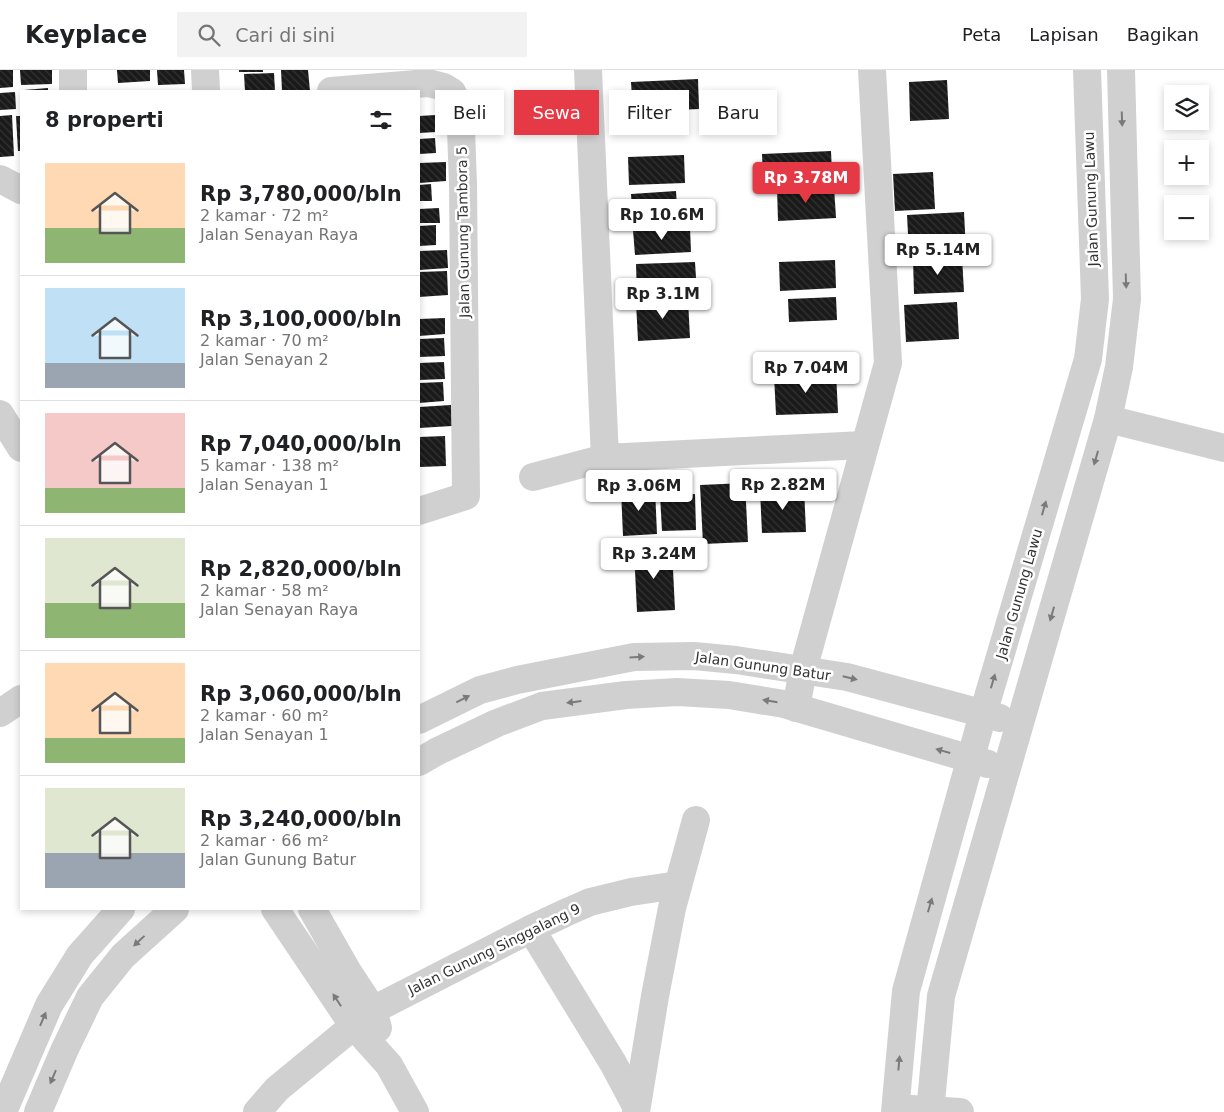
<!DOCTYPE html>
<html lang="id">
<head>
<meta charset="utf-8">
<style>
  body { margin:0; font-family:"DejaVu Sans",sans-serif; background:#f2f2f2; color:#202124; height:100vh; display:flex; flex-direction:column; font-size:19px; white-space:nowrap }
  * { box-sizing:border-box; margin:0 }
  p { font-size:16px; color:#757577 }
  .icon { flex:none; width:28px; height:28px; fill:none; stroke:currentColor; stroke-width:2; stroke-linecap:round; stroke-linejoin:round }
  .map { position:relative; flex:1; overflow:hidden }
  .panel { position:absolute; left:20px; top:20px; width:400px; height:820px; display:flex; flex-direction:column; background:#fff; border-radius:0px; box-shadow:0 2px 8px #0003 }
  .panel>* { flex:none }
  .guide { position:absolute; left:435px; top:20px; width:475px; height:45px; display:flex; gap:10px }
  .fabs { position:absolute; left:1164px; top:15px; display:grid; gap:10px }
  .fabs a { display:grid; place-items:center; width:45px; height:45px; border-radius:0px; background:#fff; box-shadow:0 2px 8px #0003; font-size:25px }
  .price { position:absolute; translate:-50% -42px; padding:0 11px; border-radius:5px; background:#fff; color:#222; font-size:16px; line-height:32px; filter:drop-shadow(0 1px 2px #0008) }
  .price::after { content:''; position:absolute; left:50%; top:30px; width:15px; height:11px; margin-left:-8px; background:inherit; clip-path:polygon(0 0,100% 0,50% 100%) }
  .price.on { background:#e63946; color:#fff }
  ul { padding:0; list-style:none }
  li { display:flex; align-items:center; gap:15px; height:125px; padding:0 25px }
  li+li { border-top:1px solid #e0e0e0 }
  li span { display:grid; place-items:center; flex:none; width:140px; height:100px; border-radius:0px; color:#555 }
  li>.icon { margin-inline-start:auto }
  span .icon { width:60px; height:60px; fill:#fffc; stroke-width:1 }
  li b { font-size:21px }
  h2 { display:flex; justify-content:space-between; align-items:center; height:60px; padding:0 25px; font-size:21px }
  .pill { padding:0 18px; border-radius:0px; background:#fff; box-shadow:0 2px 8px #0003; font-size:18px; line-height:45px }
  .pill.on { background:#e63946; color:#fff }
  header { display:flex; align-items:center; gap:30px; box-sizing:border-box; height:70px; padding:0 25px; background:#fff; border-bottom:1px solid #e0e0e0 }
  header strong { font-size:24px }
  nav { display:flex; gap:28px; margin-inline-start:auto; font-size:18px }
  .search { width:350px; height:45px; background:#f2f2f2; display:flex; align-items:center; gap:12px; box-sizing:border-box; padding:0 18px; border-radius:0px; color:#757577; font-size:19px }
  .map>svg:first-child { display:block }
  .building { fill:url(#building-back-hatch) }
  .lines { fill:none; stroke-linecap:round; stroke-linejoin:round }
  .minor { stroke:#d0d0d0; stroke-width:28 }
  .oneway { fill:#7a7a7a }
  .labels { text-anchor:middle; dominant-baseline:central; stroke-width:5; stroke-linejoin:round; paint-order:stroke }
  .street-label { font-size:14px; fill:#333; stroke:#fff }
</style>
</head>
<body>
<header>
<strong>Keyplace</strong>
<div class="search"><svg class="icon" aria-label="search" viewBox="0 0 24 24"><circle cx="10" cy="10" r="6"/><path d="M15 15l6 6"/></svg>Cari di sini</div>
<nav><a>Peta</a><a>Lapisan</a><a>Bagikan</a></nav>
</header>
<div class="map">
<svg width="1224" height="1042" viewBox="0 0 1224 1042">
  <defs>
    <pattern id="building-back-hatch" width="6" height="6" patternUnits="userSpaceOnUse" patternTransform="scale(1.25)"><rect width="6" height="6" fill="#1a1a1a"/><path d="M-1 5l2 2M0 0l6 6M5-1l2 2" fill="none" stroke="#333"/></pattern>
  </defs>
  <rect width="100%" height="100%" fill="#fff"/>
  <g class="building">
    <path d="M 0,0 L 13,0 L 13,17 L 0,18 Z"/>
    <path d="M 20,0 L 52,0 L 52,14 L 21,15 Z"/>
    <path d="M 117,0 L 150,0 L 150,11 L 118,13 Z"/>
    <path d="M 157,0 L 184,0 L 185,14 L 158,15 Z"/>
    <rect x="239" y="0" width="24" height="2"/>
    <path d="M 281,0 L 308,0 L 310,21 L 282,21 Z"/>
    <path d="M 274,3 L 275,21 L 245,21 L 244,4 Z"/>
    <path d="M 698,9 L 699,39 L 633,42 L 631,12 Z"/>
    <path d="M 947,10 L 949,49 L 910,51 L 909,12 Z"/>
    <path d="M 48,18 L 48,21 L 24,21 L 24,20 Z"/>
    <path d="M 15,22 L 16,39 L 0,40 L 0,23 Z"/>
    <path d="M 12,45 L 14,86 L 0,87 L 0,46 Z"/>
    <path d="M 436,45 L 436,62 L 419,63 L 419,46 Z"/>
    <path d="M 16,46 L 21,46 L 21,81 L 18,81 Z"/>
    <path d="M 435,68 L 436,83 L 419,84 L 419,69 Z"/>
    <path d="M 831,81 L 832,103 L 763,106 L 762,84 Z"/>
    <path d="M 684,85 L 685,113 L 629,115 L 628,87 Z"/>
    <path d="M 446,92 L 446,111 L 419,113 L 419,93 Z"/>
    <path d="M 933,102 L 935,139 L 895,141 L 893,104 Z"/>
    <path d="M 431,114 L 432,131 L 419,131 L 419,115 Z"/>
    <path d="M 834,117 L 836,148 L 778,151 L 777,119 Z"/>
    <path d="M 676,121 L 678,152 L 633,154 L 631,124 Z"/>
    <path d="M 439,138 L 440,153 L 419,153 L 419,139 Z"/>
    <path d="M 964,142 L 966,181 L 909,183 L 907,145 Z"/>
    <path d="M 436,155 L 436,175 L 419,176 L 419,156 Z"/>
    <path d="M 690,158 L 691,182 L 635,185 L 633,160 Z"/>
    <path d="M 447,180 L 448,198 L 419,200 L 419,181 Z"/>
    <path d="M 962,187 L 964,222 L 914,224 L 913,189 Z"/>
    <path d="M 835,190 L 836,218 L 780,221 L 779,192 Z"/>
    <path d="M 695,192 L 697,224 L 637,226 L 636,194 Z"/>
    <path d="M 447,201 L 448,225 L 419,227 L 419,202 Z"/>
    <path d="M 836,227 L 837,250 L 789,252 L 788,229 Z"/>
    <path d="M 688,230 L 690,268 L 638,271 L 636,232 Z"/>
    <path d="M 957,232 L 959,269 L 906,272 L 904,235 Z"/>
    <path d="M 445,248 L 445,264 L 419,266 L 419,249 Z"/>
    <path d="M 444,268 L 445,286 L 419,287 L 419,269 Z"/>
    <path d="M 444,292 L 445,309 L 419,310 L 419,293 Z"/>
    <path d="M 836,302 L 838,343 L 776,345 L 774,305 Z"/>
    <path d="M 443,312 L 444,331 L 419,333 L 419,313 Z"/>
    <path d="M 451,335 L 452,356 L 419,358 L 419,337 Z"/>
    <path d="M 445,366 L 446,396 L 419,397 L 419,367 Z"/>
    <path d="M 745,413 L 748,472 L 703,474 L 700,415 Z"/>
    <path d="M 804,418 L 806,462 L 762,463 L 760,420 Z"/>
    <path d="M 655,419 L 657,464 L 623,466 L 621,420 Z"/>
    <path d="M 695,424 L 696,460 L 662,461 L 660,425 Z"/>
    <path d="M 672,479 L 675,540 L 637,542 L 634,480 Z"/>
  </g>
  <g class="lines">
    <g class="minor">
      <path d="M 73,0 L 73,21"/>
      <path d="M 205,0 L 206,21"/>
      <path d="M 588,0 L 605,388"/>
      <path d="M 331,21 L 428,13 L 444,17 L 452,22 L 456,30 L 461,60 L 463,114 L 466,426 L 419,441"/>
      <path d="M 0,109 L 21,120"/>
      <path d="M 0,344 L 21,378"/>
      <path d="M 1108,349 L 1224,378"/>
      <path d="M 533,407 L 605,388 L 864,375"/>
      <path d="M 796,638 L 803,600 L 888,293 L 872,0"/>
      <path d="M 0,643 L 21,629"/>
      <path d="M 419,650 L 480,620 L 517,610 L 634,587 L 694,586 L 736,590 L 847,607 L 1000,648"/>
      <path d="M 419,692 L 436,682 L 497,653 L 542,636 L 626,625 L 677,622 L 729,625 L 784,634 L 988,694"/>
      <path d="M 275,839 L 353,955 L 389,995 L 415,1042"/>
      <path d="M 312,839 L 348,902 L 373,940 L 378,958"/>
      <path d="M 531,859 L 613,993 L 636,1036"/>
      <path d="M 911,1039 L 960,1042"/>
      <path d="M 3,1042 L 49,935 L 80,885 L 121,839"/>
      <path d="M 38,1042 L 64,981 L 90,927 L 123,886 L 175,839"/>
      <path d="M 257,1042 L 277,1019 L 373,940 L 531,859 L 565,843 L 590,832 L 631,822 L 678,815"/>
      <path d="M 636,1042 L 655,926 L 672,838 L 696,750"/>
      <path d="M 895,1042 L 906,921 L 983,644 L 1088,289 L 1095,229 L 1087,0"/>
      <path d="M 930,1042 L 941,926 L 1108,349 L 1119,297 L 1127,229 L 1121,0"/>
    </g>
  </g>
  <defs><path id="oneway-solid" d="M-6-.8H1V-3.2L6.5 0L1 3.2V.8H-6Z" transform="scale(1.25)"/></defs>
  <g class="oneway">
    <use href="#oneway-solid" transform="translate(1122 49) rotate(88)"/>
    <use href="#oneway-solid" transform="translate(1126 211) rotate(88)"/>
    <use href="#oneway-solid" transform="translate(1096 388) rotate(106)"/>
    <use href="#oneway-solid" transform="translate(1044 438) rotate(-74)"/>
    <use href="#oneway-solid" transform="translate(1052 544) rotate(106)"/>
    <use href="#oneway-solid" transform="translate(637 587) rotate(-4)"/>
    <use href="#oneway-solid" transform="translate(850 608) rotate(13)"/>
    <use href="#oneway-solid" transform="translate(993 611) rotate(-74)"/>
    <use href="#oneway-solid" transform="translate(463 629) rotate(-27)"/>
    <use href="#oneway-solid" transform="translate(770 631) rotate(-171)"/>
    <use href="#oneway-solid" transform="translate(574 632) rotate(173)"/>
    <use href="#oneway-solid" transform="translate(943 681) rotate(-164)"/>
    <use href="#oneway-solid" transform="translate(930 835) rotate(-74)"/>
    <use href="#oneway-solid" transform="translate(139 871) rotate(137)"/>
    <use href="#oneway-solid" transform="translate(337 930) rotate(-123)"/>
    <use href="#oneway-solid" transform="translate(43 949) rotate(-67)"/>
    <use href="#oneway-solid" transform="translate(899 993) rotate(-85)"/>
    <use href="#oneway-solid" transform="translate(53 1007) rotate(113)"/>
  </g>
  <g class="labels">
    <g class="street-label">
      <text transform="translate(1091 129) rotate(-92)">Jalan Gunung Lawu</text>
      <text transform="translate(463 162) rotate(-91)">Jalan Gunung Tambora 5</text>
      <text transform="translate(1019 524) rotate(-74)">Jalan Gunung Lawu</text>
      <text transform="translate(763 596) rotate(8)">Jalan Gunung Batur</text>
      <text transform="translate(494 879) rotate(-26)">Jalan Gunung Singgalang 9</text>
    </g>
  </g>
</svg>
<div class="fabs">
<a><svg class="icon" aria-label="layers" viewBox="0 0 24 24"><path d="M12 4l9 5-9 5-9-5zM3 14l9 5 9-5"/></svg></a>
<a>+</a>
<a>−</a>
</div>
<b class="price on" style="left:806px;top:134px">Rp 3.78M</b>
<b class="price" style="left:662px;top:171px">Rp 10.6M</b>
<b class="price" style="left:938px;top:206px">Rp 5.14M</b>
<b class="price" style="left:663px;top:250px">Rp 3.1M</b>
<b class="price" style="left:806px;top:324px">Rp 7.04M</b>
<b class="price" style="left:783px;top:441px">Rp 2.82M</b>
<b class="price" style="left:639px;top:442px">Rp 3.06M</b>
<b class="price" style="left:654px;top:510px">Rp 3.24M</b>
<div class="guide">
<a class="pill">Beli</a>
<a class="pill on">Sewa</a>
<a class="pill">Filter</a>
<a class="pill">Baru</a>
</div>
<section class="panel">
<h2>8 properti<svg class="icon" aria-label="filters" viewBox="0 0 24 24"><path d="M4 7h16M4 17h16"/><circle cx="9" cy="7" r="2"/><circle cx="15" cy="17" r="2"/></svg></h2>
<ul>
<li><span style="background:linear-gradient(#ffd9b3 65%,#8fb573 0)"><svg class="icon" aria-label="home" viewBox="0 0 24 24"><path d="M3 11l9-7 9 7M6 9v11h12V9"/></svg></span><div><b>Rp 3,780,000/bln</b><p>2 kamar · 72 m²</p><p>Jalan Senayan Raya</p></div></li>
<li><span style="background:linear-gradient(#bfe0f5 75%,#9aa5b1 0)"><svg class="icon" aria-label="home" viewBox="0 0 24 24"><path d="M3 11l9-7 9 7M6 9v11h12V9"/></svg></span><div><b>Rp 3,100,000/bln</b><p>2 kamar · 70 m²</p><p>Jalan Senayan 2</p></div></li>
<li><span style="background:linear-gradient(#f6c9c9 75%,#8fb573 0)"><svg class="icon" aria-label="home" viewBox="0 0 24 24"><path d="M3 11l9-7 9 7M6 9v11h12V9"/></svg></span><div><b>Rp 7,040,000/bln</b><p>5 kamar · 138 m²</p><p>Jalan Senayan 1</p></div></li>
<li><span style="background:linear-gradient(#dfe7d0 65%,#8fb573 0)"><svg class="icon" aria-label="home" viewBox="0 0 24 24"><path d="M3 11l9-7 9 7M6 9v11h12V9"/></svg></span><div><b>Rp 2,820,000/bln</b><p>2 kamar · 58 m²</p><p>Jalan Senayan Raya</p></div></li>
<li><span style="background:linear-gradient(#ffd9b3 75%,#8fb573 0)"><svg class="icon" aria-label="home" viewBox="0 0 24 24"><path d="M3 11l9-7 9 7M6 9v11h12V9"/></svg></span><div><b>Rp 3,060,000/bln</b><p>2 kamar · 60 m²</p><p>Jalan Senayan 1</p></div></li>
<li><span style="background:linear-gradient(#dfe7d0 65%,#9aa5b1 0)"><svg class="icon" aria-label="home" viewBox="0 0 24 24"><path d="M3 11l9-7 9 7M6 9v11h12V9"/></svg></span><div><b>Rp 3,240,000/bln</b><p>2 kamar · 66 m²</p><p>Jalan Gunung Batur</p></div></li>
</ul>
</section>
</div>
</body>
</html>
